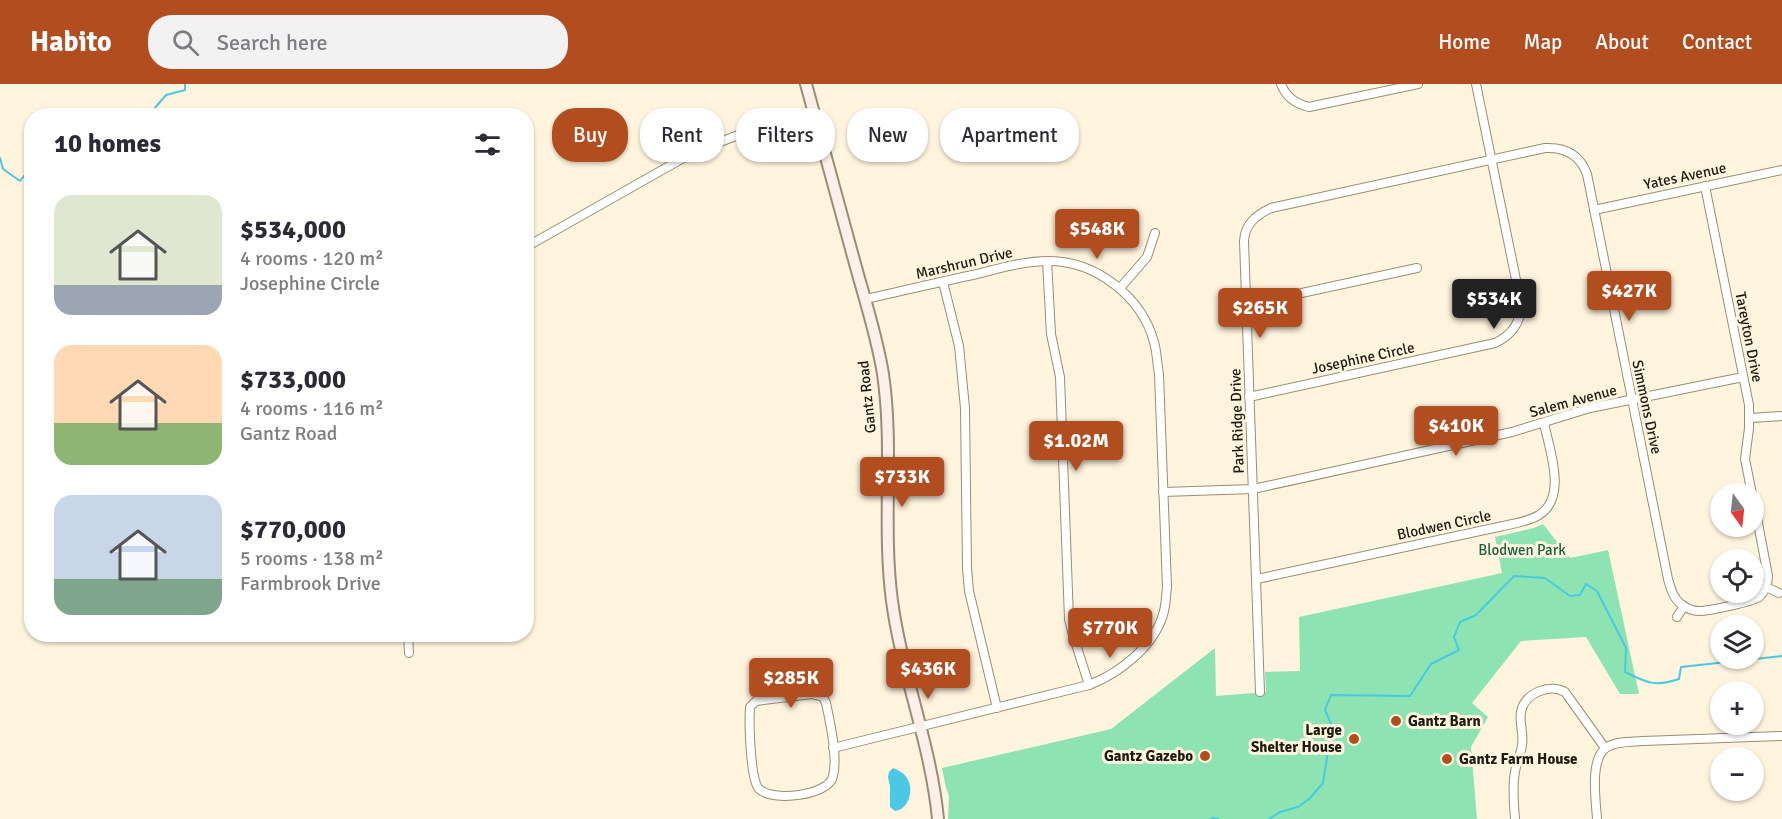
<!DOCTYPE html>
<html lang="en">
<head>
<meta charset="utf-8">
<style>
  body { margin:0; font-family:Signika,sans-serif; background:#f2f2f3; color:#2b2b33; height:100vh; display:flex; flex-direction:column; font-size:22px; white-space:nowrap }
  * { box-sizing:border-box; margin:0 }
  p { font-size:20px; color:#7c7c81 }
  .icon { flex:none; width:33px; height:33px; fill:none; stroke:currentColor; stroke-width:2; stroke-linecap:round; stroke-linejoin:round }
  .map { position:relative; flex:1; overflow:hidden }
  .drawer { position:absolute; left:24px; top:24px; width:510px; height:534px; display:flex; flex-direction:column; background:#fff; border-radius:24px; box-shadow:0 2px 4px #0004 }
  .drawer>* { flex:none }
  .banner { position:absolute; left:552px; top:24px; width:570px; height:54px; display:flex; gap:12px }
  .needle { width:39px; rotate:165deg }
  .buttons { position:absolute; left:1710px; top:399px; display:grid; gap:12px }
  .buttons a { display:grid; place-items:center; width:54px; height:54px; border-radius:50%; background:#fff; box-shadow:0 2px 4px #0004; font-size:30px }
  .price { position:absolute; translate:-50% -51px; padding:0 14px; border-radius:6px; background:#b24d20; color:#fff; font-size:20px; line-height:39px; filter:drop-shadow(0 2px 3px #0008) }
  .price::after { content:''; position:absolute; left:50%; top:36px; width:18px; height:14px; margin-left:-9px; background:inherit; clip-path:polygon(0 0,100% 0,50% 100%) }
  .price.active { background:#222; color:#fff }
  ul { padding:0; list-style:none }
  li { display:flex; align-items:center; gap:18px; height:150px; padding:0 30px }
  li span { display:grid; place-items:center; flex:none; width:168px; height:120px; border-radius:18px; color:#555 }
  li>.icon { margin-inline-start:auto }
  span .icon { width:72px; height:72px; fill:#fffc; stroke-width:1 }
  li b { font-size:26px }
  h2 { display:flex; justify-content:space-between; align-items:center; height:72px; padding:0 30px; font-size:26px }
  .pill { padding:0 21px; border-radius:24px; background:#fff; box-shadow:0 2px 4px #0004; font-size:21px; line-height:54px }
  .pill.active { background:#b24d20; color:#fff }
  header { display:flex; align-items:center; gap:36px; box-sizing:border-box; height:84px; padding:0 30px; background:#b24d20; color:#fff }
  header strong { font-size:28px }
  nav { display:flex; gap:33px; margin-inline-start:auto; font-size:21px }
  .search { width:420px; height:54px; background:#f2f2f3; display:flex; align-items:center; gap:15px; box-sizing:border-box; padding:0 21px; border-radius:24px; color:#7c7c81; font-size:22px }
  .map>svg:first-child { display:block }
  .green { fill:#8de4b2 }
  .water { fill:#4ac8e4 }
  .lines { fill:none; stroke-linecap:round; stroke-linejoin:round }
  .stream { stroke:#4ac8e4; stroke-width:2 }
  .street-casing { stroke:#998d73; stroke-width:10 }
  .secondary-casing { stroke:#998d73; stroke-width:14 }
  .street { stroke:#fff; stroke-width:8 }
  .secondary { stroke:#fdefe9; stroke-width:10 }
  .poi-dot { fill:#b24d20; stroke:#fff4de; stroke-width:2 }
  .labels { text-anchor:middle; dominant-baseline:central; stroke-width:6; stroke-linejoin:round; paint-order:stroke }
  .street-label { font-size:15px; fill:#1f1a10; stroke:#fff4de }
  .park-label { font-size:15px; fill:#1c603f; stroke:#fff4de }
  .poi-label { font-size:15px; font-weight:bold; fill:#1f1a10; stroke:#fff4de; text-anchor:start }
</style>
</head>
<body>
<header>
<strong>Habito</strong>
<div class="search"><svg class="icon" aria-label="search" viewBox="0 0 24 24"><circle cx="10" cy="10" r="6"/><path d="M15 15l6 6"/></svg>Search here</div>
<nav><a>Home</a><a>Map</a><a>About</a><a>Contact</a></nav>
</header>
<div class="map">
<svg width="1782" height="735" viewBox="0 0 1782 735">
  <rect width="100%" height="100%" fill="#fff4de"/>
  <path class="green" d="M 1543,440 L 1570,474 L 1608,466 L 1639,610 L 1620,610 L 1586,553 L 1521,557 L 1472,619 L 1488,633 L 1471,663 L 1477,735 L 948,735 L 949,712 L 946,704 L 942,684 L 1111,645 L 1215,564 L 1216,612 L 1266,608 L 1265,588 L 1300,587 L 1299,533 L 1502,489 L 1495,453 L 1534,444 Z"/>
  <path class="water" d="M 893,684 C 898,686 906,690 908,696 C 914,707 908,726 895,727 L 890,723 L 890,702 L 888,693 L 889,688 Z"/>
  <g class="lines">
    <g class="stream">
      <path d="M 148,32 L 166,11 L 185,6 L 185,0"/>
      <path d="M 32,70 L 32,77"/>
      <path d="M 0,74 L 3,85 L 20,97 L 32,82"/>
      <path d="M 1211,735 L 1213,734 L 1218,735"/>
      <path d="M 1269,735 L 1280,728 L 1298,723 L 1310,714 L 1323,699 L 1332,642 L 1325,626 L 1331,611 L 1410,612 L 1431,580 L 1459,566 L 1454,553 L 1460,538 L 1476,531 L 1514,492 L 1545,494 L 1570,512 L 1580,511 L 1586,500 L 1597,507 L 1626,564 L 1625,588 C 1647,599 1655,603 1679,595 L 1681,583 L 1782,572"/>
    </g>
    <defs>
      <g id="street">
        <path d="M 1281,0 C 1286,13 1296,20 1309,23 L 1418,0"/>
        <path d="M 1705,102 L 1749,321 L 1749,344 L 1745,375 L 1752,410"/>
        <path d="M 1594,126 L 1782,86"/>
        <path d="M 526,163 L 694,68 L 754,45 L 814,29"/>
        <path d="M 1047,177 L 1051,250 L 1060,293 L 1069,535 L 1073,551 L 1089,601"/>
        <path d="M 943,198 L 959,262 L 965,324 L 967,484 L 969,507 L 997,624"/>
        <path d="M 1120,204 L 1147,173 L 1155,149"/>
        <path d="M 1246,221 L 1417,184"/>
        <path d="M 1249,313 L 1495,259 C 1512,251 1521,239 1521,220 L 1476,0"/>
        <path d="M 1750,334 L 1782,332"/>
        <path d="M 1163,408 L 1253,405 L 1512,348 L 1590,324 L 1743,293"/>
        <path d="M 1257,495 L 1503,442 C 1515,439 1528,438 1539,431 C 1568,413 1549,365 1544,339"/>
        <path d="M 1766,503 L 1779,509"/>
        <path d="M 1677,533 L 1684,522"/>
        <path d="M 408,550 L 409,569"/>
        <path d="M 1260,608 L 1244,157 C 1245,140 1256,131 1271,124 L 1545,64 C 1565,63 1580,71 1587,90 L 1668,495 C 1671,505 1673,514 1681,520 C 1686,524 1693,527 1699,527 C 1709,527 1751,518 1759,513 C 1765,508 1768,499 1768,492 L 1754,418"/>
        <path d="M 812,610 L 823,613 L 826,619 C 830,638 838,673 833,692 C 829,712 772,718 759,705 C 750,695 749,638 750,623 L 756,617 Z"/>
        <path d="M 833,664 L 1089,601 C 1120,589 1156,561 1164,527 C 1166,519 1166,511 1167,503 L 1159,290 C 1157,280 1157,268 1154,258 C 1142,213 1096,177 1049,177 C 1025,177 1000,184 977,190 C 939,198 902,207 865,215"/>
        <path d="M 1515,735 C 1514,720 1512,703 1515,688 C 1516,679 1521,670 1522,661 C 1524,649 1519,639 1521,628 C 1524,609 1550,599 1565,608 L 1605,664"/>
        <path d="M 1597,735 C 1596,717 1589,674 1607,663 C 1617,657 1632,658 1643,657 L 1782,652"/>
      </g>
      <path id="secondary" d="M 806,0 C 822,59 838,117 854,176 C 864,213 877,252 883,290 C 894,365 882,442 892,517 C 902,591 931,661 938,735"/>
    </defs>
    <use href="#street" class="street-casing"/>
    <use href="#secondary" class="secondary-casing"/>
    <use href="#street" class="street"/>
    <use href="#secondary" class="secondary"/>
  </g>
  <g class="poi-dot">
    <circle cx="1396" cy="637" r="6"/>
    <circle cx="1354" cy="655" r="6"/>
    <circle cx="1205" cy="672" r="6"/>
    <circle cx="1447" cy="675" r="6"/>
  </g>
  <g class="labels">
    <g class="street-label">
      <text transform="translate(1685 92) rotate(-12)">Yates Avenue</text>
      <text transform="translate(964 179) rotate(-13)">Marshrun Drive</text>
      <text transform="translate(1749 253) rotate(79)">Tareyton Drive</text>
      <text transform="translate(1363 274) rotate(-12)">Josephine Circle</text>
      <text transform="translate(867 313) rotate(-96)">Gantz Road</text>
      <text transform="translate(1573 317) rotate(-15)">Salem Avenue</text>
      <text transform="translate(1647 323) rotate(78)">Simmons Drive</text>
      <text transform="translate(1237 337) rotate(-92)">Park Ridge Drive</text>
      <text transform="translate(1444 441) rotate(-12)">Blodwen Circle</text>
    </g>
    <g class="park-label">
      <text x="1522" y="466">Blodwen Park</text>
    </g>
    <g class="poi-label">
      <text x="1408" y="637">Gantz Barn</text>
      <text x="1342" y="646" text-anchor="end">Large<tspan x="1342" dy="17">Shelter House</tspan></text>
      <text x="1193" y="672" text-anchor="end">Gantz Gazebo</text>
      <text x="1459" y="675">Gantz Farm House</text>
    </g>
  </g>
</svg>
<div class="buttons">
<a><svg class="needle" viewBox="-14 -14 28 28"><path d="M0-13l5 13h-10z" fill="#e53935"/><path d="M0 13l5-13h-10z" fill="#7c7c81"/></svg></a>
<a><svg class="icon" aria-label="locate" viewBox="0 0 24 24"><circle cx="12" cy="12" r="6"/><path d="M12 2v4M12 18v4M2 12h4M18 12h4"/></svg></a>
<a><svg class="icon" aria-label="layers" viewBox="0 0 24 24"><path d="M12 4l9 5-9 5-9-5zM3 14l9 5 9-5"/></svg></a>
<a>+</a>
<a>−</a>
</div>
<b class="price" style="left:1097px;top:176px">$548K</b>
<b class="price" style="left:1629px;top:238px">$427K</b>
<b class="price active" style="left:1494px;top:246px">$534K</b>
<b class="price" style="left:1260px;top:255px">$265K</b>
<b class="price" style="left:1456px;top:373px">$410K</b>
<b class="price" style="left:1076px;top:388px">$1.02M</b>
<b class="price" style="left:902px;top:424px">$733K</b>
<b class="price" style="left:1110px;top:575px">$770K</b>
<b class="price" style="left:928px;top:616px">$436K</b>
<b class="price" style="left:791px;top:625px">$285K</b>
<div class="banner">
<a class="pill active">Buy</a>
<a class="pill">Rent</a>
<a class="pill">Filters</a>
<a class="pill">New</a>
<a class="pill">Apartment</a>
</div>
<section class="drawer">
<h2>10 homes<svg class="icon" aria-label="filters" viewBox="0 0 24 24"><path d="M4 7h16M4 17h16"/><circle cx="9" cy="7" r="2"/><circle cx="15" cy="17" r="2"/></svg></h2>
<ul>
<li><span style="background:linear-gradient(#dfe7d0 75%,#9aa5b1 0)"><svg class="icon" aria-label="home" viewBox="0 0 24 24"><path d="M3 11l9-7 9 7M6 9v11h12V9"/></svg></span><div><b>$534,000</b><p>4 rooms · 120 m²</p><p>Josephine Circle</p></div></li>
<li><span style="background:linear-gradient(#ffd9b3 65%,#8fb573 0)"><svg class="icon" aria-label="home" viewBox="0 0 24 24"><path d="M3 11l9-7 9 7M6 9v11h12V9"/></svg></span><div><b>$733,000</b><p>4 rooms · 116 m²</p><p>Gantz Road</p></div></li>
<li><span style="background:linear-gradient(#c9d6e8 70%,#7fa58c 0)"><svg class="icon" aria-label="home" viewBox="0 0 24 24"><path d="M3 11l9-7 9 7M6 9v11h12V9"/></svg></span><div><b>$770,000</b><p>5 rooms · 138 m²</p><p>Farmbrook Drive</p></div></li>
</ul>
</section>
</div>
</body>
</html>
